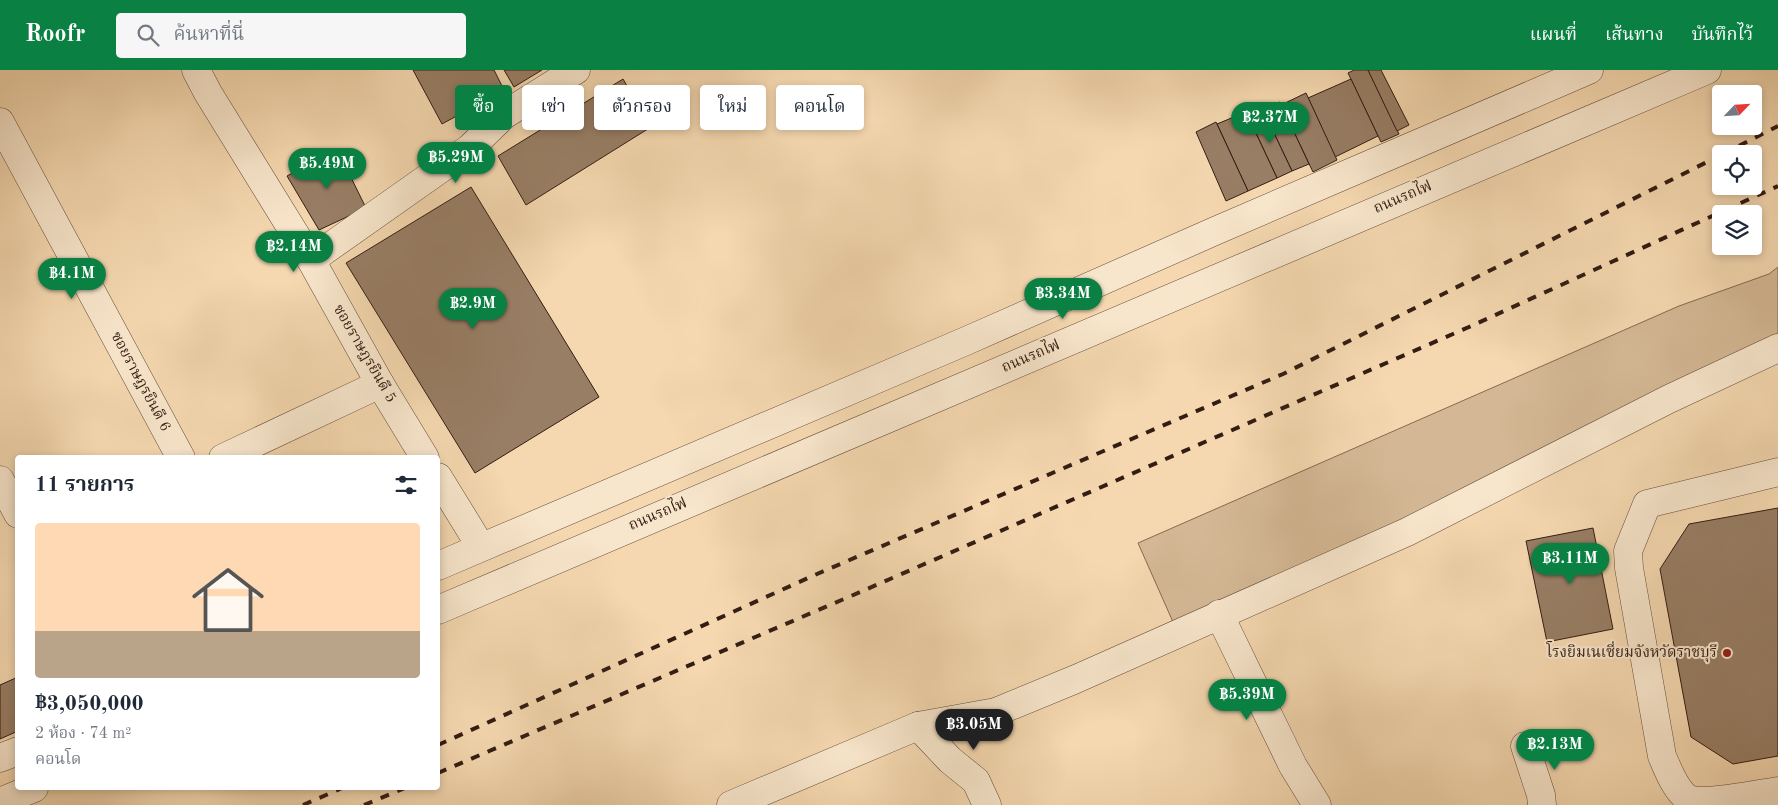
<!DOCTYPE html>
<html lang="th">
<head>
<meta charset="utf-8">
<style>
  body { margin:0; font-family:"Old Standard TT","Noto Serif Thai",serif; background:#f6f6f7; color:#1f2937; height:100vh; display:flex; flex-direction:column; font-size:19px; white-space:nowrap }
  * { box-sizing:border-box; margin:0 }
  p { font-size:16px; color:#747a83 }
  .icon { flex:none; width:28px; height:28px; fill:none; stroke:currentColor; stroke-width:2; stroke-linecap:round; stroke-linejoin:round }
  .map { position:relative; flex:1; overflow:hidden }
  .details { position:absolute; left:15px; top:385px; width:425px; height:335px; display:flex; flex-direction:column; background:#fff; border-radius:5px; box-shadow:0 2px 8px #0003 }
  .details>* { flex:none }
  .guide { position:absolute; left:455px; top:15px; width:475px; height:45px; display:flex; gap:10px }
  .needle { width:32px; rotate:65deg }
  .controls { position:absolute; left:1712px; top:15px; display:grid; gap:10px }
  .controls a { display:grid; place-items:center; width:50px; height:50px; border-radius:5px; background:#fff; box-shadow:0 2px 8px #0003; font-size:25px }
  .price { position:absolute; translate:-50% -42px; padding:0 11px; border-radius:18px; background:#0b8043; color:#fff; font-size:16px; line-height:32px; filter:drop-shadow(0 1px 2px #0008) }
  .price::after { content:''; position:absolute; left:50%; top:30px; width:15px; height:11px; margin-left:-8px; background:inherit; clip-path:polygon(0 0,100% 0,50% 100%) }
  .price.current { background:#222; color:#fff }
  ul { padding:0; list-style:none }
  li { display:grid; align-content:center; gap:10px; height:265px; padding:0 20px }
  li span { display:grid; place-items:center; height:155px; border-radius:5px; color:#555 }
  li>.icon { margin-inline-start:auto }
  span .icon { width:90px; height:90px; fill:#fffc; stroke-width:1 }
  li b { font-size:21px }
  h2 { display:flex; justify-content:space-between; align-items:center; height:60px; padding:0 20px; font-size:21px }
  .pill { padding:0 18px; border-radius:5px; background:#fff; box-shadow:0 2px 8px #0003; font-size:18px; line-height:45px }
  .pill.current { background:#0b8043; color:#fff }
  header { display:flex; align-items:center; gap:30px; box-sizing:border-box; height:70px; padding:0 25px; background:#0b8043; color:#fff }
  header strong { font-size:24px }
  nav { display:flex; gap:28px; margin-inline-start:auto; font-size:18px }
  .search { width:350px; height:45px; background:#f6f6f7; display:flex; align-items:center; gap:12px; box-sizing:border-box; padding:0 18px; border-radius:5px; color:#747a83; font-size:19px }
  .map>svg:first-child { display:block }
  .green { fill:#d4b895; stroke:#846a54 }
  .building { fill:#987e65; stroke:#331d13 }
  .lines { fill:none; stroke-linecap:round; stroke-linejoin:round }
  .minor-casing { stroke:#644c3a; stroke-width:29 }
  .minor { stroke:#f8e6cc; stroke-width:28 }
  .rail { stroke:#331d13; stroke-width:4; stroke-dasharray:9 9; stroke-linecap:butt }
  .poi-dot { fill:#8f2418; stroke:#f8e6cc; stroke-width:2 }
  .labels { text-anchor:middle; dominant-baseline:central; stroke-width:4; stroke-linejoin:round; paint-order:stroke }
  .street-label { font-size:15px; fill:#331d13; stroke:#f8e6cc }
  .poi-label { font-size:15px; fill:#331d13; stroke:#f8e6cc; text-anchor:end }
</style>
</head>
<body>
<header>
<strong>Roofr</strong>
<div class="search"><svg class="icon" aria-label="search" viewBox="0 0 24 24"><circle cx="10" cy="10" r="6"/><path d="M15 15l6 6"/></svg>ค้นหาที่นี่</div>
<nav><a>แผนที่</a><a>เส้นทาง</a><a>บันทึกไว้</a></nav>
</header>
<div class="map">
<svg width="1778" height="735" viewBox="0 0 1778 735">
  <rect width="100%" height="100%" fill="#f5d8b0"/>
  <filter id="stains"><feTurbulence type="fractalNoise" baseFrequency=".004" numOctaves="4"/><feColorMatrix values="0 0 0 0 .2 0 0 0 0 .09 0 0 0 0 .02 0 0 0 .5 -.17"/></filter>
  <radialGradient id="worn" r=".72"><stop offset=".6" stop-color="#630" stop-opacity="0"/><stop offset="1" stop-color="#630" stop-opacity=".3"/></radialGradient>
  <path class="green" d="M 1778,197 L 1778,267 L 1354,473 L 1173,552 L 1138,473 L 1679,236 L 1769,204 Z"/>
  <g class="building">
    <path d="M 413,0 L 494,0 L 504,20 L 442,54 Z"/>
    <path d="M 504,0 L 542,0 L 514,17 Z"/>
    <path d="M 1354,0 L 1368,0 L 1399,64 L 1381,72 L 1348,3 Z"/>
    <path d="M 1368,0 L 1381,0 L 1409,55 L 1397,61 Z"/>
    <path d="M 623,9 L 651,57 L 526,135 L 498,86 Z"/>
    <path d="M 1351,9 L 1378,66 L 1335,87 L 1308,28 Z"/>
    <path d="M 1306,23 L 1337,90 L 1313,102 L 1281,35 Z"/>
    <path d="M 1280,32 L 1309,94 L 1292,101 L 1263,40 Z"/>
    <path d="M 1263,40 L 1292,101 L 1277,108 L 1248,46 Z"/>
    <path d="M 1246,42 L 1277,108 L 1248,121 L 1217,54 Z"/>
    <path d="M 1216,52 L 1248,121 L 1226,131 L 1196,62 Z"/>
    <path d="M 337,79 L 366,138 L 319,160 L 287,106 Z"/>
    <path d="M 471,117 L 599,327 L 475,403 L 346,193 Z"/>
    <path d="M 1778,438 L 1778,686 L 1733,694 L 1691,667 L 1660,499 L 1689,454 Z"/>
    <path d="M 1593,458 L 1613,559 L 1547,572 L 1526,471 Z"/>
    <path d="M 18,607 L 18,661 L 0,669 L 0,615 Z"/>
  </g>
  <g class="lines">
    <defs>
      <g id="minor">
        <path d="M 196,0 L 208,23 L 311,190 L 380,314 L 425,388"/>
        <path d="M 0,52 L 181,388"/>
        <path d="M 311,190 L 470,78 L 504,45 L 576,0"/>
        <path d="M 223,388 L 380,314"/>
        <path d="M 1778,402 L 1647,434 L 1628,481 L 1629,498 L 1662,686 C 1667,698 1677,723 1689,729 C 1704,735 1759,724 1778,721"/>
        <path d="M 438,407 L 481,477"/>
        <path d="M 0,410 L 18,444"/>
        <path d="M 438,496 L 966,271 L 1215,161 L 1589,0"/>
        <path d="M 438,540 L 1707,0"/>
        <path d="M 1219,544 L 1293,696 L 1317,735"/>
        <path d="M 918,656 L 950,690 L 976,711 L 987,735"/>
        <path d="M 1525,676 L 1541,725 L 1542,735"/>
        <path d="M 0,688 L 18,681"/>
        <path d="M 0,732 L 34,718"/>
        <path d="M 731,735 L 918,656 L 996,642 L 1076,609 L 1407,462 L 1669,329 L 1778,278"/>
      </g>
    </defs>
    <use href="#minor" class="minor-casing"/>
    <use href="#minor" class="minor"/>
    <g class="rail">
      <path d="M 1723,84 L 1778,56"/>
      <path d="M 438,675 L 817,504 L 1283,304 L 1721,85"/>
      <path d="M 438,703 L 851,526 L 1469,257 L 1778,116"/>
      <path d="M 303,735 L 342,718"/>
      <path d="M 364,735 L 405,718"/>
    </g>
  </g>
  <circle class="poi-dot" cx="1727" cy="583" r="5"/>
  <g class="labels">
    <g class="street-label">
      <text transform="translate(1403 128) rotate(-23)">ถนนรถไฟ</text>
      <text transform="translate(364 284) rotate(60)">ซอยราษฎรยินดี 5</text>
      <text transform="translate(1031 287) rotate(-23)">ถนนรถไฟ</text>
      <text transform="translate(140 312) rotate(62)">ซอยราษฎรยินดี 6</text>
      <text transform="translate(658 445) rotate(-23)">ถนนรถไฟ</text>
    </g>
    <g class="poi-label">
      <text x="1717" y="583">โรงยิมเนเซี่ยมจังหวัดราชบุรี</text>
    </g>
  </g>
  <rect width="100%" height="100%" filter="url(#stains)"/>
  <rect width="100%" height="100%" fill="url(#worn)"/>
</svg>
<div class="controls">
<a><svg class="needle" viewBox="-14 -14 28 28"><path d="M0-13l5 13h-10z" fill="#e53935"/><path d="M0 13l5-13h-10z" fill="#747a83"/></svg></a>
<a><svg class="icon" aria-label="locate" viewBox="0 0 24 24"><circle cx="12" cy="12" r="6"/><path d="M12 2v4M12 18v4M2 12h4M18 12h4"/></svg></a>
<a><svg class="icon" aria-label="layers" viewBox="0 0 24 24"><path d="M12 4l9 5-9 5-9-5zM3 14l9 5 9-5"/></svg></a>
</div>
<b class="price" style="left:1270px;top:74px">฿2.37M</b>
<b class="price" style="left:456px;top:114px">฿5.29M</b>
<b class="price" style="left:327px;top:120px">฿5.49M</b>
<b class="price" style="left:294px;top:203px">฿2.14M</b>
<b class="price" style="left:72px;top:230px">฿4.1M</b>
<b class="price" style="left:1063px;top:250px">฿3.34M</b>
<b class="price" style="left:473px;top:260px">฿2.9M</b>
<b class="price" style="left:1570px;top:515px">฿3.11M</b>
<b class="price" style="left:1247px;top:651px">฿5.39M</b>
<b class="price current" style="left:974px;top:681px">฿3.05M</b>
<b class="price" style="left:1555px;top:701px">฿2.13M</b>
<div class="guide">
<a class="pill current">ซื้อ</a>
<a class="pill">เช่า</a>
<a class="pill">ตัวกรอง</a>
<a class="pill">ใหม่</a>
<a class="pill">คอนโด</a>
</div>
<section class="details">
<h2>11 รายการ<svg class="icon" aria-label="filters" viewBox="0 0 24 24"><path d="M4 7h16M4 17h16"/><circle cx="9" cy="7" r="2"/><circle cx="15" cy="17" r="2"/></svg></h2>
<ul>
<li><span style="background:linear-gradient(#ffd9b3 70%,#b9a48a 0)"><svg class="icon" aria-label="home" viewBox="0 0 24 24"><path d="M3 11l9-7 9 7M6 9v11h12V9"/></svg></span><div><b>฿3,050,000</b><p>2 ห้อง · 74 m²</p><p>คอนโด</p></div></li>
</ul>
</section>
</div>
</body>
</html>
